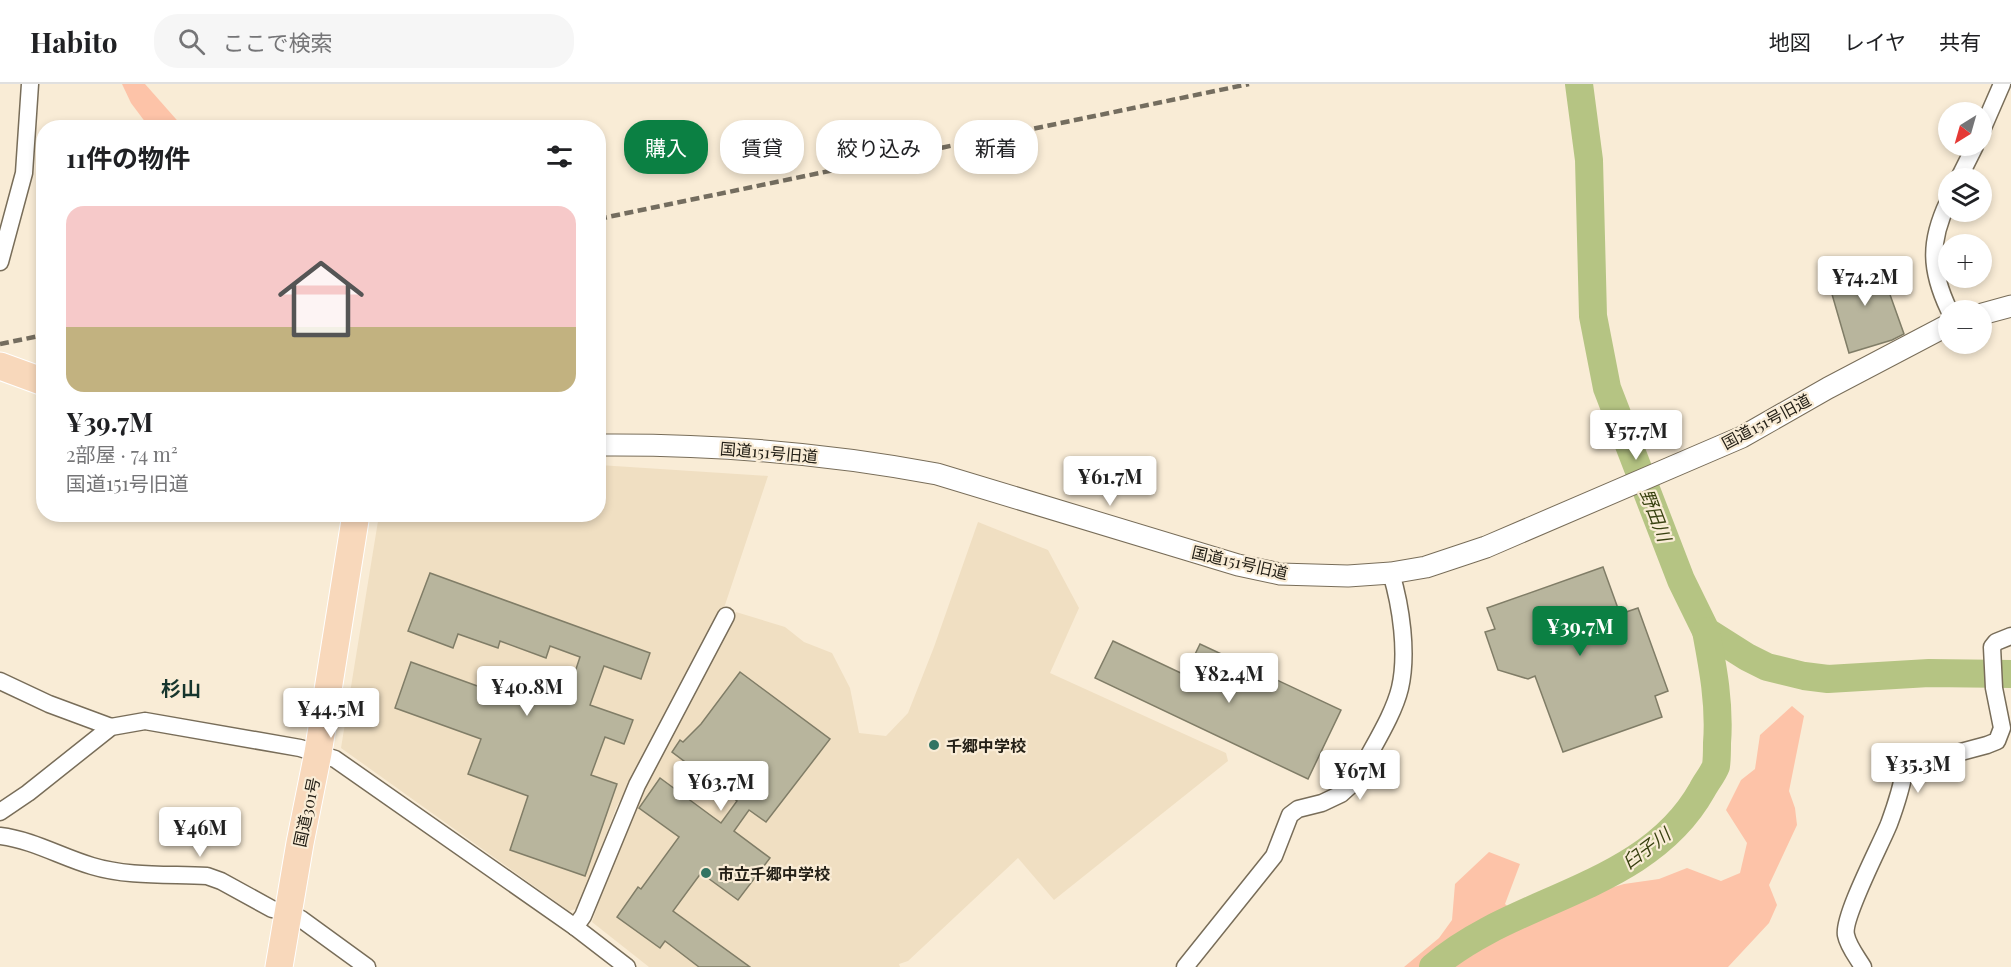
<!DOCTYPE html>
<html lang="ja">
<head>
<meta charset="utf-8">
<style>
  body { margin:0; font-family:"Playfair Display","Noto Sans JP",serif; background:#f6f6f6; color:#202124; height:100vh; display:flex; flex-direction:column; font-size:22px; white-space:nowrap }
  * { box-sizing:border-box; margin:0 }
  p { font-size:20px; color:#757577 }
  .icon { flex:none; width:33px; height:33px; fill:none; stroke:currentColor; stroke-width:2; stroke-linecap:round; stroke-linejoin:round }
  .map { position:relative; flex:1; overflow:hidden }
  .side { position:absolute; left:36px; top:36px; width:570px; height:402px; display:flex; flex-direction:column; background:#fff; border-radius:24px; box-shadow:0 3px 9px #0003 }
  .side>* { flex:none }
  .hud { position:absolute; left:624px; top:36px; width:570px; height:54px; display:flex; gap:12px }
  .needle { width:39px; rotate:217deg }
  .controls { position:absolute; left:1938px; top:18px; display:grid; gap:12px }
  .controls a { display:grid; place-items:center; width:54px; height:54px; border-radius:50%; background:#fff; box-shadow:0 3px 9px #0003; font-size:30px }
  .price { position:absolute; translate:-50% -51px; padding:0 14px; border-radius:6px; background:#fff; color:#222; font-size:20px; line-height:39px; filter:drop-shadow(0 2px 3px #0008) }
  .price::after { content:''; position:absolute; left:50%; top:36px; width:18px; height:14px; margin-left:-9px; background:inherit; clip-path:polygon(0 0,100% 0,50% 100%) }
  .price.on { background:#0b8043; color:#fff }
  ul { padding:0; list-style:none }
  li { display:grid; align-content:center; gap:12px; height:318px; padding:0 30px }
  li+li { border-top:2px solid #e0e0e0 }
  li span { display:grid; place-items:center; height:186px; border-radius:18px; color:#555 }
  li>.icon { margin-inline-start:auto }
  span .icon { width:108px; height:108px; fill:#fffc; stroke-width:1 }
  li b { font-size:26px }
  h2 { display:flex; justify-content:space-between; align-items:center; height:72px; padding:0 30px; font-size:26px }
  .pill { padding:0 21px; border-radius:24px; background:#fff; box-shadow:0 3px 9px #0003; font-size:21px; line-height:54px }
  .pill.on { background:#0b8043; color:#fff }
  header { display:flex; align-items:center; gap:36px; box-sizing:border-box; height:84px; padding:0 30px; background:#fff; border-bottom:2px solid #e0e0e0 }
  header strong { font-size:28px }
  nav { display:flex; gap:33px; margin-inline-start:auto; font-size:21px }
  .search { width:420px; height:54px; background:#f6f6f6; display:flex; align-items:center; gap:15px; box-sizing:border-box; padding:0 21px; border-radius:24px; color:#757577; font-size:22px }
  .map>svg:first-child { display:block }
  .built { fill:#f0dfc2 }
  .green { fill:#fdc3a8 }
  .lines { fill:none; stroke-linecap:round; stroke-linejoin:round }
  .stream { stroke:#b5c483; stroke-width:4.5 }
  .river { stroke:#b5c483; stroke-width:28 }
  .building { fill:#b8b59d; stroke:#807d67; stroke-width:1.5 }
  .minor-casing { stroke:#786d59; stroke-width:19 }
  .tertiary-casing { stroke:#786d59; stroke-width:23 }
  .trunk-casing { stroke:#fff; stroke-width:29 }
  .minor { stroke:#fff; stroke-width:16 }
  .tertiary { stroke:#fff; stroke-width:21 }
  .trunk { stroke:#f8d8bb; stroke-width:27 }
  .rail { stroke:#746d5f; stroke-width:4.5; stroke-dasharray:9 4.5; stroke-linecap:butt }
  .poi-dot { fill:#337463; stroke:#f9ecd6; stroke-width:2 }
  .labels { text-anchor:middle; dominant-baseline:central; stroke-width:4.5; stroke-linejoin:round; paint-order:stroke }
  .street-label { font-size:16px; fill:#242017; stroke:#f9ecd6 }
  .poi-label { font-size:16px; font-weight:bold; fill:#242017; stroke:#f9ecd6; text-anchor:start }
  .water-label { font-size:18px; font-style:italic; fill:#384110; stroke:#f9ecd6 }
  .quarter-label { font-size:20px; font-weight:bold; fill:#16352d; stroke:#f9ecd6 }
</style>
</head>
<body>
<header>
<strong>Habito</strong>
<div class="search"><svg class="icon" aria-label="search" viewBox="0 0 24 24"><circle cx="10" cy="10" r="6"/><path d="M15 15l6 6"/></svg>ここで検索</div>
<nav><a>地図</a><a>レイヤ</a><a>共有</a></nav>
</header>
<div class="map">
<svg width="2011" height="883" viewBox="0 0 2011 883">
  <rect width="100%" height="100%" fill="#f9ecd6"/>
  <g class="built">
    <path d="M 599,381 L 768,392 L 721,533 L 616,724 L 579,824 L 569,827 L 341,664 L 379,431 L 598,430 Z"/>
    <path d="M 978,438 L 1048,466 L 1079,524 L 1050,589 L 1226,669 L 1228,677 L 1054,816 L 1018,774 L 908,877 L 899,880 L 900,883 L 649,883 L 592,838 L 626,735 L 644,693 L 736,528 L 785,543 L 804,558 L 832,569 L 850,604 L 859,649 L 886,652 L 908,629 L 934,563 Z"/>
  </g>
  <g class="green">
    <path d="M 122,0 L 145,0 L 183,43 L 149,43 L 131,19 Z"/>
    <path d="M 1792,622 L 1804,632 L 1789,707 L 1795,724 L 1797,741 L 1769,801 L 1777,821 L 1769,839 L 1728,883 L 1404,883 L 1439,854 L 1452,836 L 1455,800 L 1489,768 L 1520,780 L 1505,820 L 1523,836 L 1567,817 L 1624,800 L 1659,795 L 1687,784 L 1721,797 L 1740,789 L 1747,759 L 1726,726 L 1741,696 L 1755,685 L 1760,651 Z"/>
  </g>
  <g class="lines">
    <path class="stream" d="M 1441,883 L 1447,871"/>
    <g class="river">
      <path d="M 1579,0 L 1589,76 L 1593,232 L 1607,304 L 1681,496 L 1706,547 L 1747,573 L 1767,583 L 1804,592 L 1828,595 L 1929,589 L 2011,590"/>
      <path d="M 1433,883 C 1515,812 1646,806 1702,706 C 1706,698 1713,690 1716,682 C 1717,675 1717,666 1717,659 C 1720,621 1713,584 1706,547"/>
    </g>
  </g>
  <g class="building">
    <path d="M 1878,177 L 1904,250 L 1892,256 L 1849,269 L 1827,193 Z"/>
    <path d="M 1603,483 L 1620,530 L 1638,524 L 1668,607 L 1655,612 L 1662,633 L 1563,668 L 1535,592 L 1528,595 L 1498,586 L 1485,548 L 1495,545 L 1487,524 Z"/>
    <path d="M 430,489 L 650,569 L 641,595 L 604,582 L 590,621 L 633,636 L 624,660 L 605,653 L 591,691 L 617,700 L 585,792 L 510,766 L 528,712 L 468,690 L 481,655 L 395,624 L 411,578 L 505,612 L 513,591 L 567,612 L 580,573 L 550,562 L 546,574 L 500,557 L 498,564 L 458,550 L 453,564 L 408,547 Z"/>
    <path d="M 1113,557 L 1185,591 L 1200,560 L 1341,626 L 1308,695 L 1095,594 Z"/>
    <path d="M 740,588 L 830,655 L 766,738 L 749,726 L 734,747 L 770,774 L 738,816 L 701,789 L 673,827 L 750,883 L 699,883 L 665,857 L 660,864 L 617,833 L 638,803 L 641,805 L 679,753 L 639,724 L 660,694 L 721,739 L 737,717 L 672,668 L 680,656 L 683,658 L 701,640 Z"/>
  </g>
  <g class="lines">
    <defs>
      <g id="minor">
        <path d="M 1982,46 L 2002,0"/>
        <path d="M 1959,94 L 1975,62"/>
        <path d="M 1948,118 C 1929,158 1930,186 1949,226"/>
        <path d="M 0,178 L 24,89 L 30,0"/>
        <path d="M 0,597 L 49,620 L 111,643"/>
        <path d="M 0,728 L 28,709 L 111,643 L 145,637 L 300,664 L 335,675 L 575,843 L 627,883"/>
        <path d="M 0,752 C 33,756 61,773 92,782 C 128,793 170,790 207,792 L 221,797 L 272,825 L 287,828 L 301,835 L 367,883"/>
        <path d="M 575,843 L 583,832 L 637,701 L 726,532"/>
        <path d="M 1185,883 L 1274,772 L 1290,731 L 1298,725 L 1322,719 L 1341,710 L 1351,701 L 1358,692 C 1371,665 1393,633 1400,604 C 1408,569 1401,522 1391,489"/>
        <path d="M 1863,883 C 1857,873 1848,862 1846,851 C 1842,834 1881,760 1889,740 C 1896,721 1902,703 1905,683 L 1987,661 L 1997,657 L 2002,644 L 1994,604 L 1992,563 L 1996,558 L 2011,552"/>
      </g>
      <g id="tertiary">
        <path d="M 1982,230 L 2011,222"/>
        <path d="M 598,361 C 711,360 826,369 937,390 L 1238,481 L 1280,490 L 1348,492 L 1391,489 L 1426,483 L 1486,463 L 1742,353 L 1828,304 L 1948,241"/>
      </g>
      <g id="trunk">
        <path d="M 0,282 L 44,298"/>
        <path d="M 279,883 L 300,759 L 318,669 L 356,430"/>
      </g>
    </defs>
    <use href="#minor" class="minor-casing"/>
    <use href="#tertiary" class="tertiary-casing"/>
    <use href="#trunk" class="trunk-casing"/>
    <use href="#minor" class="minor"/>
    <use href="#tertiary" class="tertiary"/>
    <use href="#trunk" class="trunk"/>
    <g class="rail">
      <path d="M 598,135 L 1249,0"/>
      <path d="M 0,260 L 44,251"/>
    </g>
  </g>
  <g class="poi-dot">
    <circle cx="934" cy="661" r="6"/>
    <circle cx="706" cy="789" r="6"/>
  </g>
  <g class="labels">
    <g class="street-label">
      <text transform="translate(1766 337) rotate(-28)">国道151号旧道</text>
      <text transform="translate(769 368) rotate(5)">国道151号旧道</text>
      <text transform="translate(1240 478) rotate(13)">国道151号旧道</text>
      <text transform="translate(306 728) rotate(-78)">国道301号</text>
    </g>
    <g class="poi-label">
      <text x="946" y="661">千郷中学校</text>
      <text x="718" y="789">市立千郷中学校</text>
    </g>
    <g class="water-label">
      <text transform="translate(1656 431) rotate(69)">野田川</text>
      <text transform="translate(1646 764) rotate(-37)">臼子川</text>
    </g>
    <g class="quarter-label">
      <text x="181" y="603">杉山</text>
    </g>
  </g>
</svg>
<div class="controls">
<a><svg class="needle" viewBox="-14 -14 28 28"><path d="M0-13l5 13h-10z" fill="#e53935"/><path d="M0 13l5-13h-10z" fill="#757577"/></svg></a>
<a><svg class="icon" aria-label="layers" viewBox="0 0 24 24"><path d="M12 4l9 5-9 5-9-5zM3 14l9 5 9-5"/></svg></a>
<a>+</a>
<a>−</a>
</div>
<b class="price" style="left:1865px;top:223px">¥74.2M</b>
<b class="price" style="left:1636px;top:377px">¥57.7M</b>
<b class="price" style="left:1110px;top:423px">¥61.7M</b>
<b class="price on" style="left:1580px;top:573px">¥39.7M</b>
<b class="price" style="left:1229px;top:620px">¥82.4M</b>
<b class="price" style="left:527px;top:633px">¥40.8M</b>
<b class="price" style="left:331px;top:655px">¥44.5M</b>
<b class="price" style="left:1918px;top:710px">¥35.3M</b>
<b class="price" style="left:1360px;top:717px">¥67M</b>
<b class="price" style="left:721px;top:728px">¥63.7M</b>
<b class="price" style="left:200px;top:774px">¥46M</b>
<div class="hud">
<a class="pill on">購入</a>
<a class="pill">賃貸</a>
<a class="pill">絞り込み</a>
<a class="pill">新着</a>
</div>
<section class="side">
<h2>11件の物件<svg class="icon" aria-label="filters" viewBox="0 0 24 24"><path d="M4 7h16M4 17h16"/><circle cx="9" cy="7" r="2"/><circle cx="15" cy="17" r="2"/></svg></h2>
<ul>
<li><span style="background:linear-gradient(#f6c9c9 65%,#c2b280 0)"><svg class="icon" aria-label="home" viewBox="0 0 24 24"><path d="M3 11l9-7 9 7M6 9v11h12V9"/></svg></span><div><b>¥39.7M</b><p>2部屋 · 74 m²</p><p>国道151号旧道</p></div></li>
</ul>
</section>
</div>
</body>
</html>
